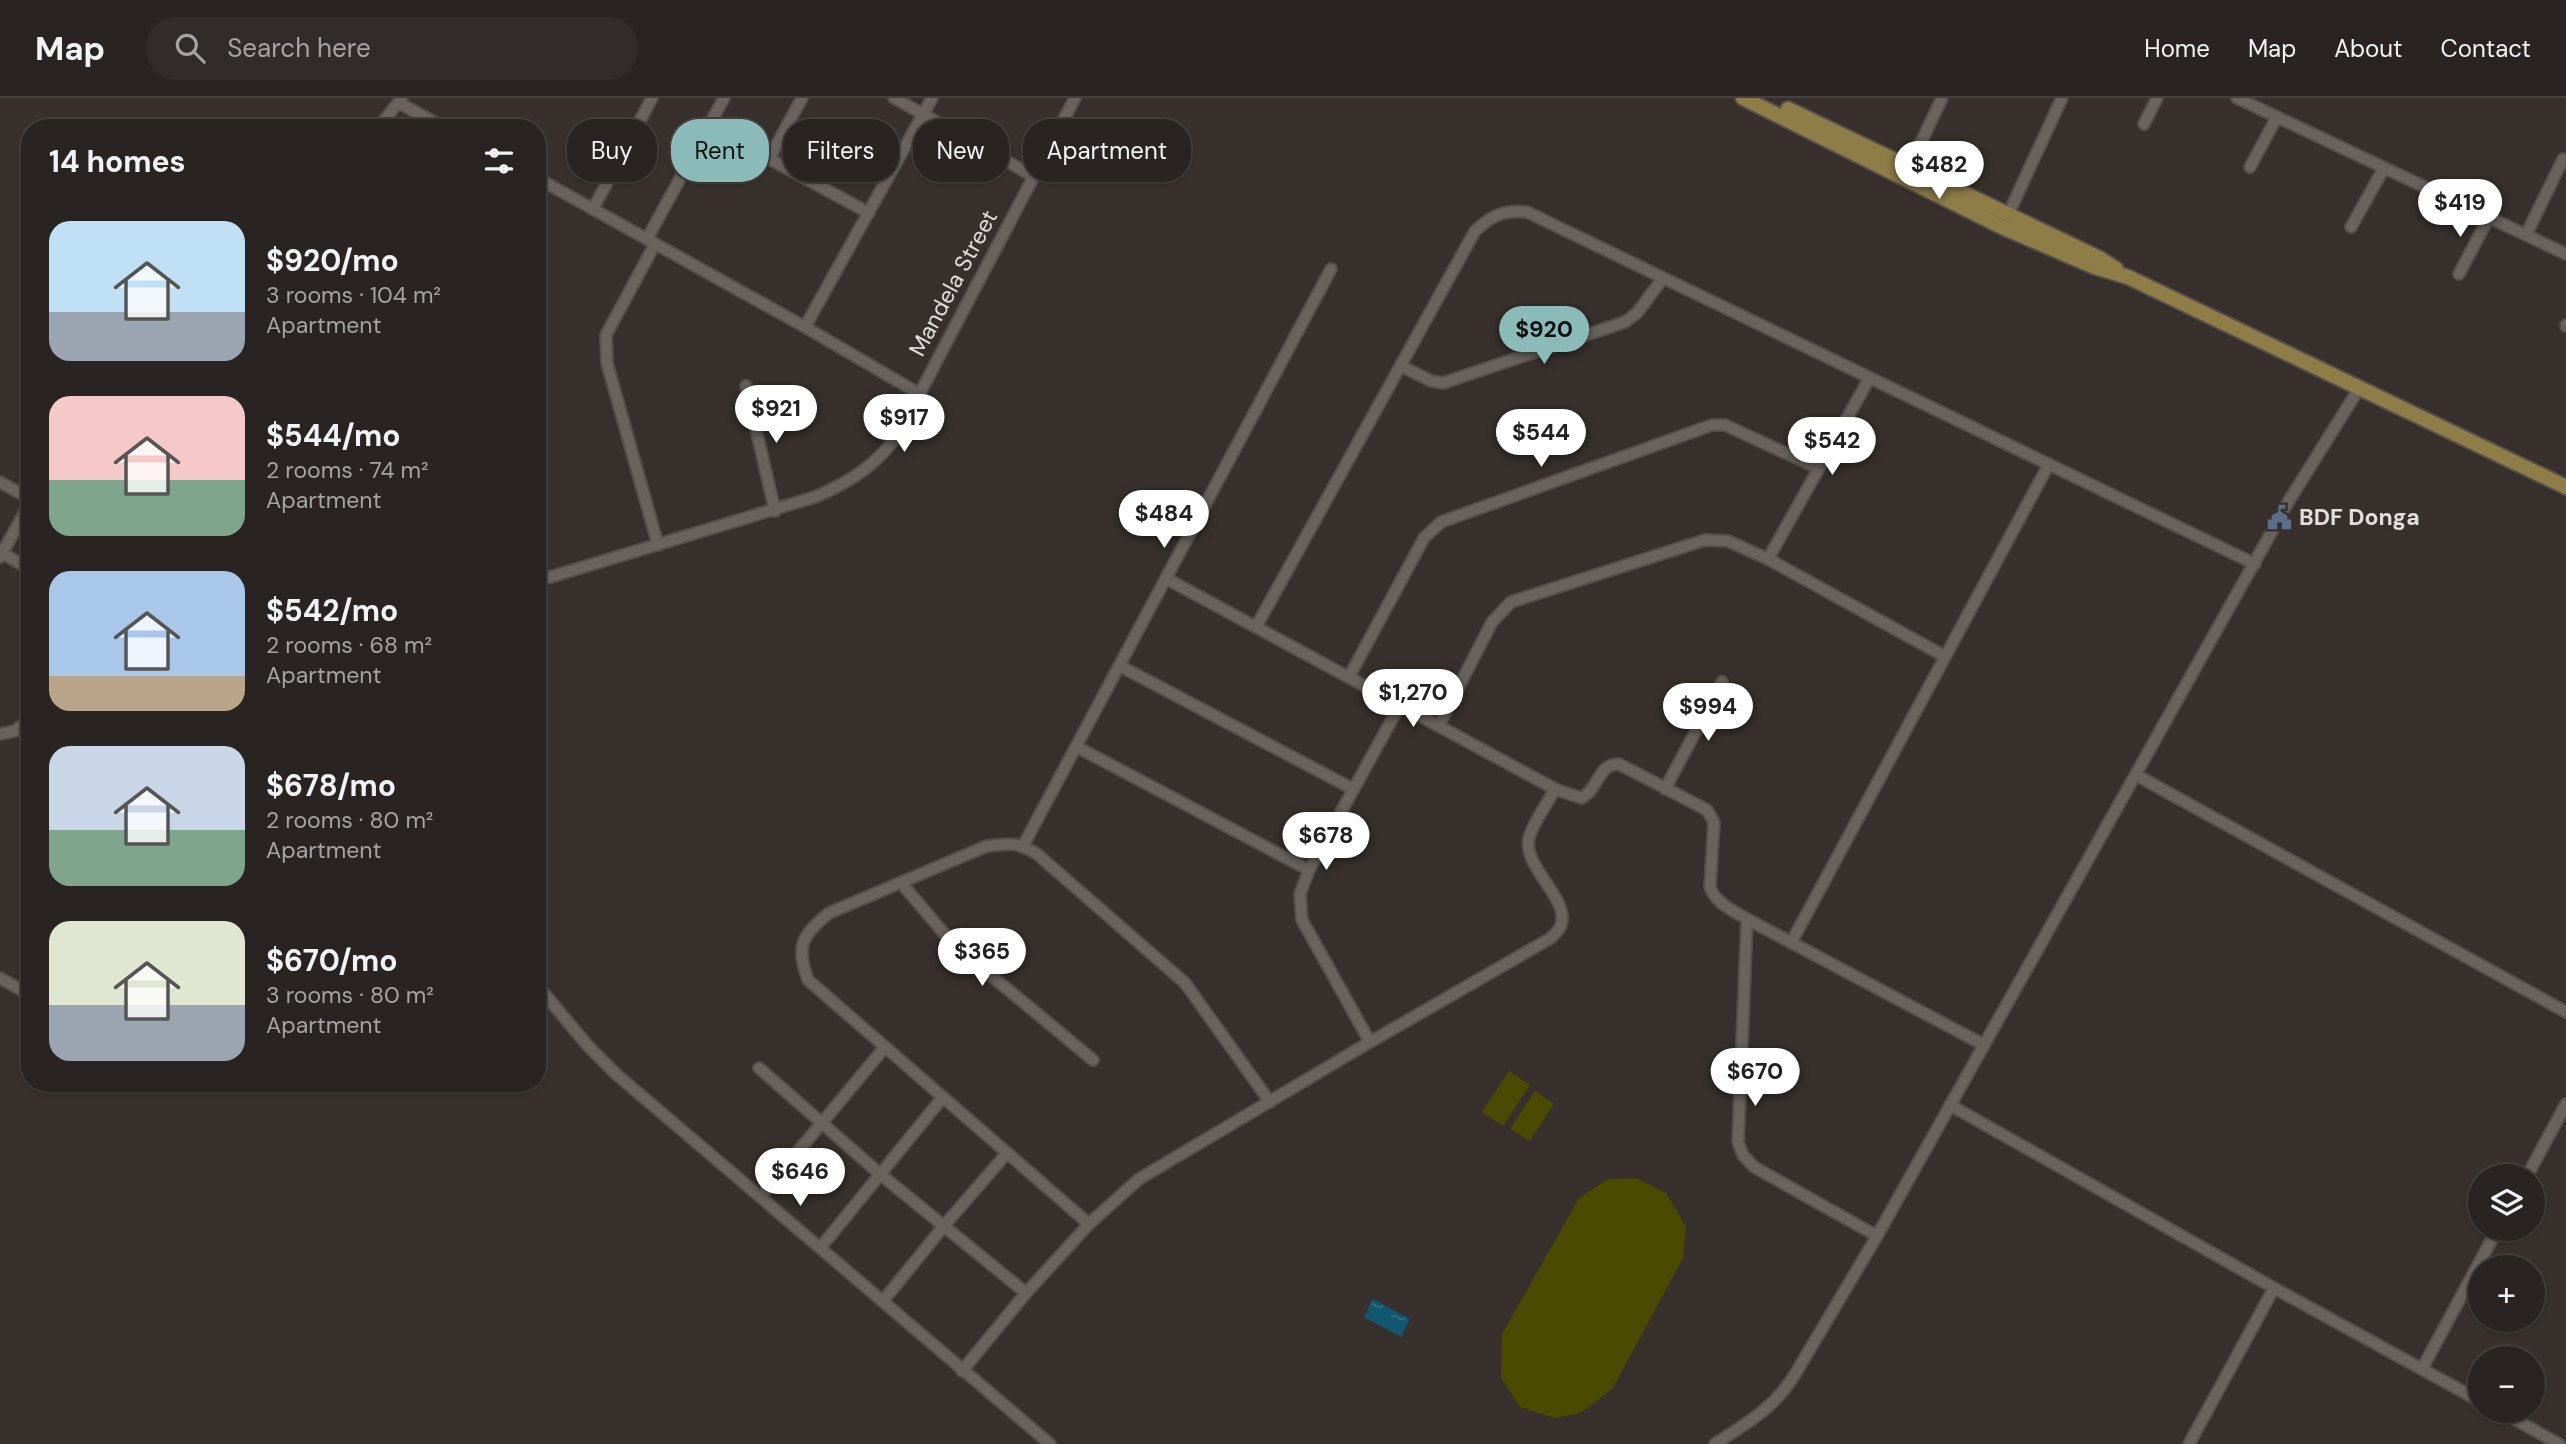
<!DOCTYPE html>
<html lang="en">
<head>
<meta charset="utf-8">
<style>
  body { margin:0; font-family:"DM Sans",sans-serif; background:#312c2a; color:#f1f3f6; height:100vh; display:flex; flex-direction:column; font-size:26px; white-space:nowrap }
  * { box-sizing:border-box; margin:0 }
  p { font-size:23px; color:#a5a4a5 }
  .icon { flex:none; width:38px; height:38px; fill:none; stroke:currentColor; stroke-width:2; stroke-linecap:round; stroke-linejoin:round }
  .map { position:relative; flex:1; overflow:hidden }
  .sheet { position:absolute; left:21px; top:21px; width:525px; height:973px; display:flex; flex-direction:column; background:#292421; border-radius:28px; box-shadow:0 2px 5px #0004,0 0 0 2px #45413f }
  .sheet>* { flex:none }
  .guide { position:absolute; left:567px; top:21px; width:665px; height:63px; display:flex; gap:14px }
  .fabs { position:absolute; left:2468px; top:1066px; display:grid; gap:14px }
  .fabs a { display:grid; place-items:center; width:77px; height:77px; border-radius:50%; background:#292421; box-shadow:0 2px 5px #0004,0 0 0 2px #45413f; font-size:35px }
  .price { position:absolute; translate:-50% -60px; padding:0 16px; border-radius:24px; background:#fff; color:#222; font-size:23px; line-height:46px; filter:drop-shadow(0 2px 4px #0008) }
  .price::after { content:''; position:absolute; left:50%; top:42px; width:21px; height:16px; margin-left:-10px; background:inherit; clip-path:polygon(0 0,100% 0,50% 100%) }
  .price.current { background:#8bbbb9; color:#111 }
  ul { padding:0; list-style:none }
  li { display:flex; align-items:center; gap:21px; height:175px; padding:0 28px }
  li span { display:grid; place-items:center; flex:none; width:196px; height:140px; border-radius:21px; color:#555 }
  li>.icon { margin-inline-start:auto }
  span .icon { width:84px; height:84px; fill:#fffc; stroke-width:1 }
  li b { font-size:30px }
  h2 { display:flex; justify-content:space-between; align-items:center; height:84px; padding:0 28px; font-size:30px }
  .tag { padding:0 24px; border-radius:28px; background:#292421; box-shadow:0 2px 5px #0004,0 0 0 2px #45413f; font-size:24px; line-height:63px }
  .tag.current { background:#8bbbb9; color:#111 }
  header { display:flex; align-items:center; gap:42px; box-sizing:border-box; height:98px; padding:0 35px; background:#292421; border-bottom:2px solid #45413f }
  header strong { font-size:33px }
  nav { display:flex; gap:38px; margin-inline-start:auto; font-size:24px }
  .search { width:490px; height:63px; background:#312c2a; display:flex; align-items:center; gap:18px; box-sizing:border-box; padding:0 24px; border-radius:28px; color:#a5a4a5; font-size:26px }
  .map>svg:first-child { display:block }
  .pitch { fill:#4a4a00 }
  .water { fill:url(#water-ripples) }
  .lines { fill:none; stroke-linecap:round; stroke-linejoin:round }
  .minor-casing { stroke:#554f4c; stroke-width:14 }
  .major-casing { stroke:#554f4c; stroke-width:18 }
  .minor { stroke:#69625d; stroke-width:10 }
  .major { stroke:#8e7d46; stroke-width:14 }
  .labels { text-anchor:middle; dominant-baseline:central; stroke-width:7; stroke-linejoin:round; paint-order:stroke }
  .street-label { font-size:23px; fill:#e2dedb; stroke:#37302c }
  .poi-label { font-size:23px; font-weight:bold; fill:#e2dedb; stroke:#37302c; text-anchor:start }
</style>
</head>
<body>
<header>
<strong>Map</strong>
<div class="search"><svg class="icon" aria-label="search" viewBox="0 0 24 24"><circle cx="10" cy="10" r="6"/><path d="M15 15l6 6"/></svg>Search here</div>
<nav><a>Home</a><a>Map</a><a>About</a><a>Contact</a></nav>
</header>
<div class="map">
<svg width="2566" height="1346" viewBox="0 0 2566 1346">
  <defs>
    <pattern id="water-ripples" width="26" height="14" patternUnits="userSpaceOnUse" patternTransform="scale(1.75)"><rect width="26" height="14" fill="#115770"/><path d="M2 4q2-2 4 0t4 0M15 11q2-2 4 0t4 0" fill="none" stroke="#336f84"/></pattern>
  </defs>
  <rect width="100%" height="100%" fill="#37302c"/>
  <g class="pitch">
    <path d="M 1509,973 L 1530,987 L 1503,1028 L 1482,1014 Z"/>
    <path d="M 1535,993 L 1554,1006 L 1530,1043 L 1510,1031 Z"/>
    <path d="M 1636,1080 L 1666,1095 L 1686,1129 L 1683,1160 L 1613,1290 L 1581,1315 L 1555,1320 L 1520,1309 L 1501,1280 L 1502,1236 L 1579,1100 L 1608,1081 Z"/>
  </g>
  <path class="water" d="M 1373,1201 L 1410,1221 L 1401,1239 L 1364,1219 Z"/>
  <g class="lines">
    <defs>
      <g id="minor">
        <path d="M 894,0 L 1033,78"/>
        <path d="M 2237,0 L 2566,156"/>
        <path d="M 399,5 L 445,30"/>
        <path d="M 2144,26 L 2157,0"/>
        <path d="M 709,28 L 869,115"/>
        <path d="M 378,30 L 402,0"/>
        <path d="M 769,61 L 802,0"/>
        <path d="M 2250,69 L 2277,19"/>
        <path d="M 1907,74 L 1942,0"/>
        <path d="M 537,80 L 805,229 L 918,295"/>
        <path d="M 593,111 L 652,0"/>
        <path d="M 2006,121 L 2062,0"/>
        <path d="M 2351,129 L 2384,70"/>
        <path d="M 2526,137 L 2563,61"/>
        <path d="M 647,141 L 724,0"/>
        <path d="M 655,146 L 606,237 L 607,265 L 658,447"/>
        <path d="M 2459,176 L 2489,119"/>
        <path d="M 2566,228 L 2566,227"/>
        <path d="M 805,229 L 932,0"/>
        <path d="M 1401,268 L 1431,283 L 1443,285 L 1625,224 L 1637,215 L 1663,180"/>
        <path d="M 746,288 L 775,413"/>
        <path d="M 0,384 L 30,401"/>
        <path d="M 2,455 L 30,471"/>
        <path d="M 0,459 L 30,405"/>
        <path d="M 1768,461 L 1869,281"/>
        <path d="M 1167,481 L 1555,691 L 1581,700 C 1599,692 1597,666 1619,666 L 1707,712 L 1714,724 L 1710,789 C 1715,805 1734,813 1747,821 L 1984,947"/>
        <path d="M 537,483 L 815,399 C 850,384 879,366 900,333 L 1075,0"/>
        <path d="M 1256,529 L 1475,133 C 1492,117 1504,112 1527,114 L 2255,466"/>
        <path d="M 1120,568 L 1353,691"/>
        <path d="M 1349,579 L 1424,440 L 1441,424 L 1712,327 L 1725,327 L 1818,370"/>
        <path d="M 1439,627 L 1492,524 L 1511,504 L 1705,442 L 1728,443 L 1768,461 L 1944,558"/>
        <path d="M 0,636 L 15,633 L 30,621"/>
        <path d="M 1077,649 L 1309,772"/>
        <path d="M 2136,677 L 2566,914"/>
        <path d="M 1665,691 L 1722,584"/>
        <path d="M 1023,748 L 1331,171"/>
        <path d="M 902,786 L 953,846 L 1093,962"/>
        <path d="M 1747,821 L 1738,1044 L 1743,1057 L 1754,1069 L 1877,1138"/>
        <path d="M 1791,845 L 2049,366"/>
        <path d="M 0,880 L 30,897"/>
        <path d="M 537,887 L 588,948 L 616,976 L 1050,1346"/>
        <path d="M 22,892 L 30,880"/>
        <path d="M 1370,944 L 1302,822 L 1300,796 L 1309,772 L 1400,607"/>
        <path d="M 759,970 L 880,1076 L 1026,1195"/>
        <path d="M 1950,1007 L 2274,1190 L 2480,1303"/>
        <path d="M 2527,1078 L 2566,1006"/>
        <path d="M 761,1098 L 885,949"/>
        <path d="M 1089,1126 L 808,882 C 796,848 801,838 829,815 L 987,748 C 1010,745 1017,744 1037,756 L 1185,885 L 1270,1004"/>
        <path d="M 821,1149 L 943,999"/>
        <path d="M 883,1203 L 943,1129 L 1007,1055"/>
        <path d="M 2422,1271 L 2498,1130"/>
        <path d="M 962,1273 L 1026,1195 L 1089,1126 L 1139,1081 L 1370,944 L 1551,840 C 1554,836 1560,832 1561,827 C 1570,800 1522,769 1529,740 C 1532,726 1548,705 1555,691"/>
        <path d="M 2498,1312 L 2559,1346"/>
        <path d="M 1715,1346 C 1747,1325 1773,1311 1794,1278 L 1877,1138 L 2290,401 L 2360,289"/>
        <path d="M 2189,1346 L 2274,1190"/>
      </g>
      <g id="major">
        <path d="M 1743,0 L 2002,129 L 2095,169 L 2128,179 L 2566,389"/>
        <path d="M 1788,11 L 2099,160 L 2116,171"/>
      </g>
    </defs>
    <use href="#minor" class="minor-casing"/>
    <use href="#major" class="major-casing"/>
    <use href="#minor" class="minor"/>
    <use href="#major" class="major"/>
  </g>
  <defs>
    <symbol id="civic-bare" viewBox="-9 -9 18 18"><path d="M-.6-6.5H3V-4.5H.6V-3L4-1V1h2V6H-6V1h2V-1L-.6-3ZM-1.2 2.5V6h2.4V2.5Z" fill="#5c6f8a" stroke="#37302c" stroke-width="2.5" paint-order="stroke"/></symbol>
  </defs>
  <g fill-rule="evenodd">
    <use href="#civic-bare" x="2262" y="402" width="35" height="35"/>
  </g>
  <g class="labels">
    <g class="street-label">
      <text transform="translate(953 185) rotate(-62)">Mandela Street</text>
    </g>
    <g class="poi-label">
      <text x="2299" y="419">BDF Donga</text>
    </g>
  </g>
</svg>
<div class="fabs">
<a><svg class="icon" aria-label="layers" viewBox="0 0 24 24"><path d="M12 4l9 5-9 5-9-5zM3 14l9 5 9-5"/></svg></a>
<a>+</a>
<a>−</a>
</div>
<b class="price" style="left:1939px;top:103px">$482</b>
<b class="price" style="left:2460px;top:141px">$419</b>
<b class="price current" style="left:1544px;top:268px">$920</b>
<b class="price" style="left:776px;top:347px">$921</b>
<b class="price" style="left:904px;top:356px">$917</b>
<b class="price" style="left:1541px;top:371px">$544</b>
<b class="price" style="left:1832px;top:379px">$542</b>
<b class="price" style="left:1164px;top:452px">$484</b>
<b class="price" style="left:1413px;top:631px">$1,270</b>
<b class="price" style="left:1708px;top:645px">$994</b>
<b class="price" style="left:1326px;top:774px">$678</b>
<b class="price" style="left:982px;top:890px">$365</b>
<b class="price" style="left:1755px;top:1010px">$670</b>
<b class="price" style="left:800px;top:1110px">$646</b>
<div class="guide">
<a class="tag">Buy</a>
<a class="tag current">Rent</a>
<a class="tag">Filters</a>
<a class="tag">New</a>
<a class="tag">Apartment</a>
</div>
<section class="sheet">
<h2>14 homes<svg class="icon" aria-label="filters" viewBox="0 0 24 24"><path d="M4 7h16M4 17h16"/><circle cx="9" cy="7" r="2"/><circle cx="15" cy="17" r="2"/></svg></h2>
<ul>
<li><span style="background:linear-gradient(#bfe0f5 65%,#9aa5b1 0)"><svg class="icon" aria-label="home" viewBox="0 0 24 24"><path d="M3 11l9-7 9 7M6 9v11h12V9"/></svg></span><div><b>$920/mo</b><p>3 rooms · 104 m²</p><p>Apartment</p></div></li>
<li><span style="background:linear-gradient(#f6c9c9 60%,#7fa58c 0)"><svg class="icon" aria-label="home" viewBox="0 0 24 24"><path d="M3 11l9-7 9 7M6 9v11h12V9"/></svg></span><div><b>$544/mo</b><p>2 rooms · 74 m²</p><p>Apartment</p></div></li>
<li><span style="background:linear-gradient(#a9c7e8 75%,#b9a48a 0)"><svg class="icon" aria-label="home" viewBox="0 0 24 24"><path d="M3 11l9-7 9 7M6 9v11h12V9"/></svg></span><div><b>$542/mo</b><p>2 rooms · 68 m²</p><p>Apartment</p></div></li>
<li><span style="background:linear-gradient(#c9d6e8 60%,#7fa58c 0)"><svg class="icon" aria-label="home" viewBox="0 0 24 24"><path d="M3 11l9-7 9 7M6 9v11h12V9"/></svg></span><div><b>$678/mo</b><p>2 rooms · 80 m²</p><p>Apartment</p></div></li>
<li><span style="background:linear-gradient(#dfe7d0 60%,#9aa5b1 0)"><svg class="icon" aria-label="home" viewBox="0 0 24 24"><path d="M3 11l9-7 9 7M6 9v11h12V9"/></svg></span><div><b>$670/mo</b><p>3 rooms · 80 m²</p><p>Apartment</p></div></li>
</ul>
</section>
</div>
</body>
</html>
